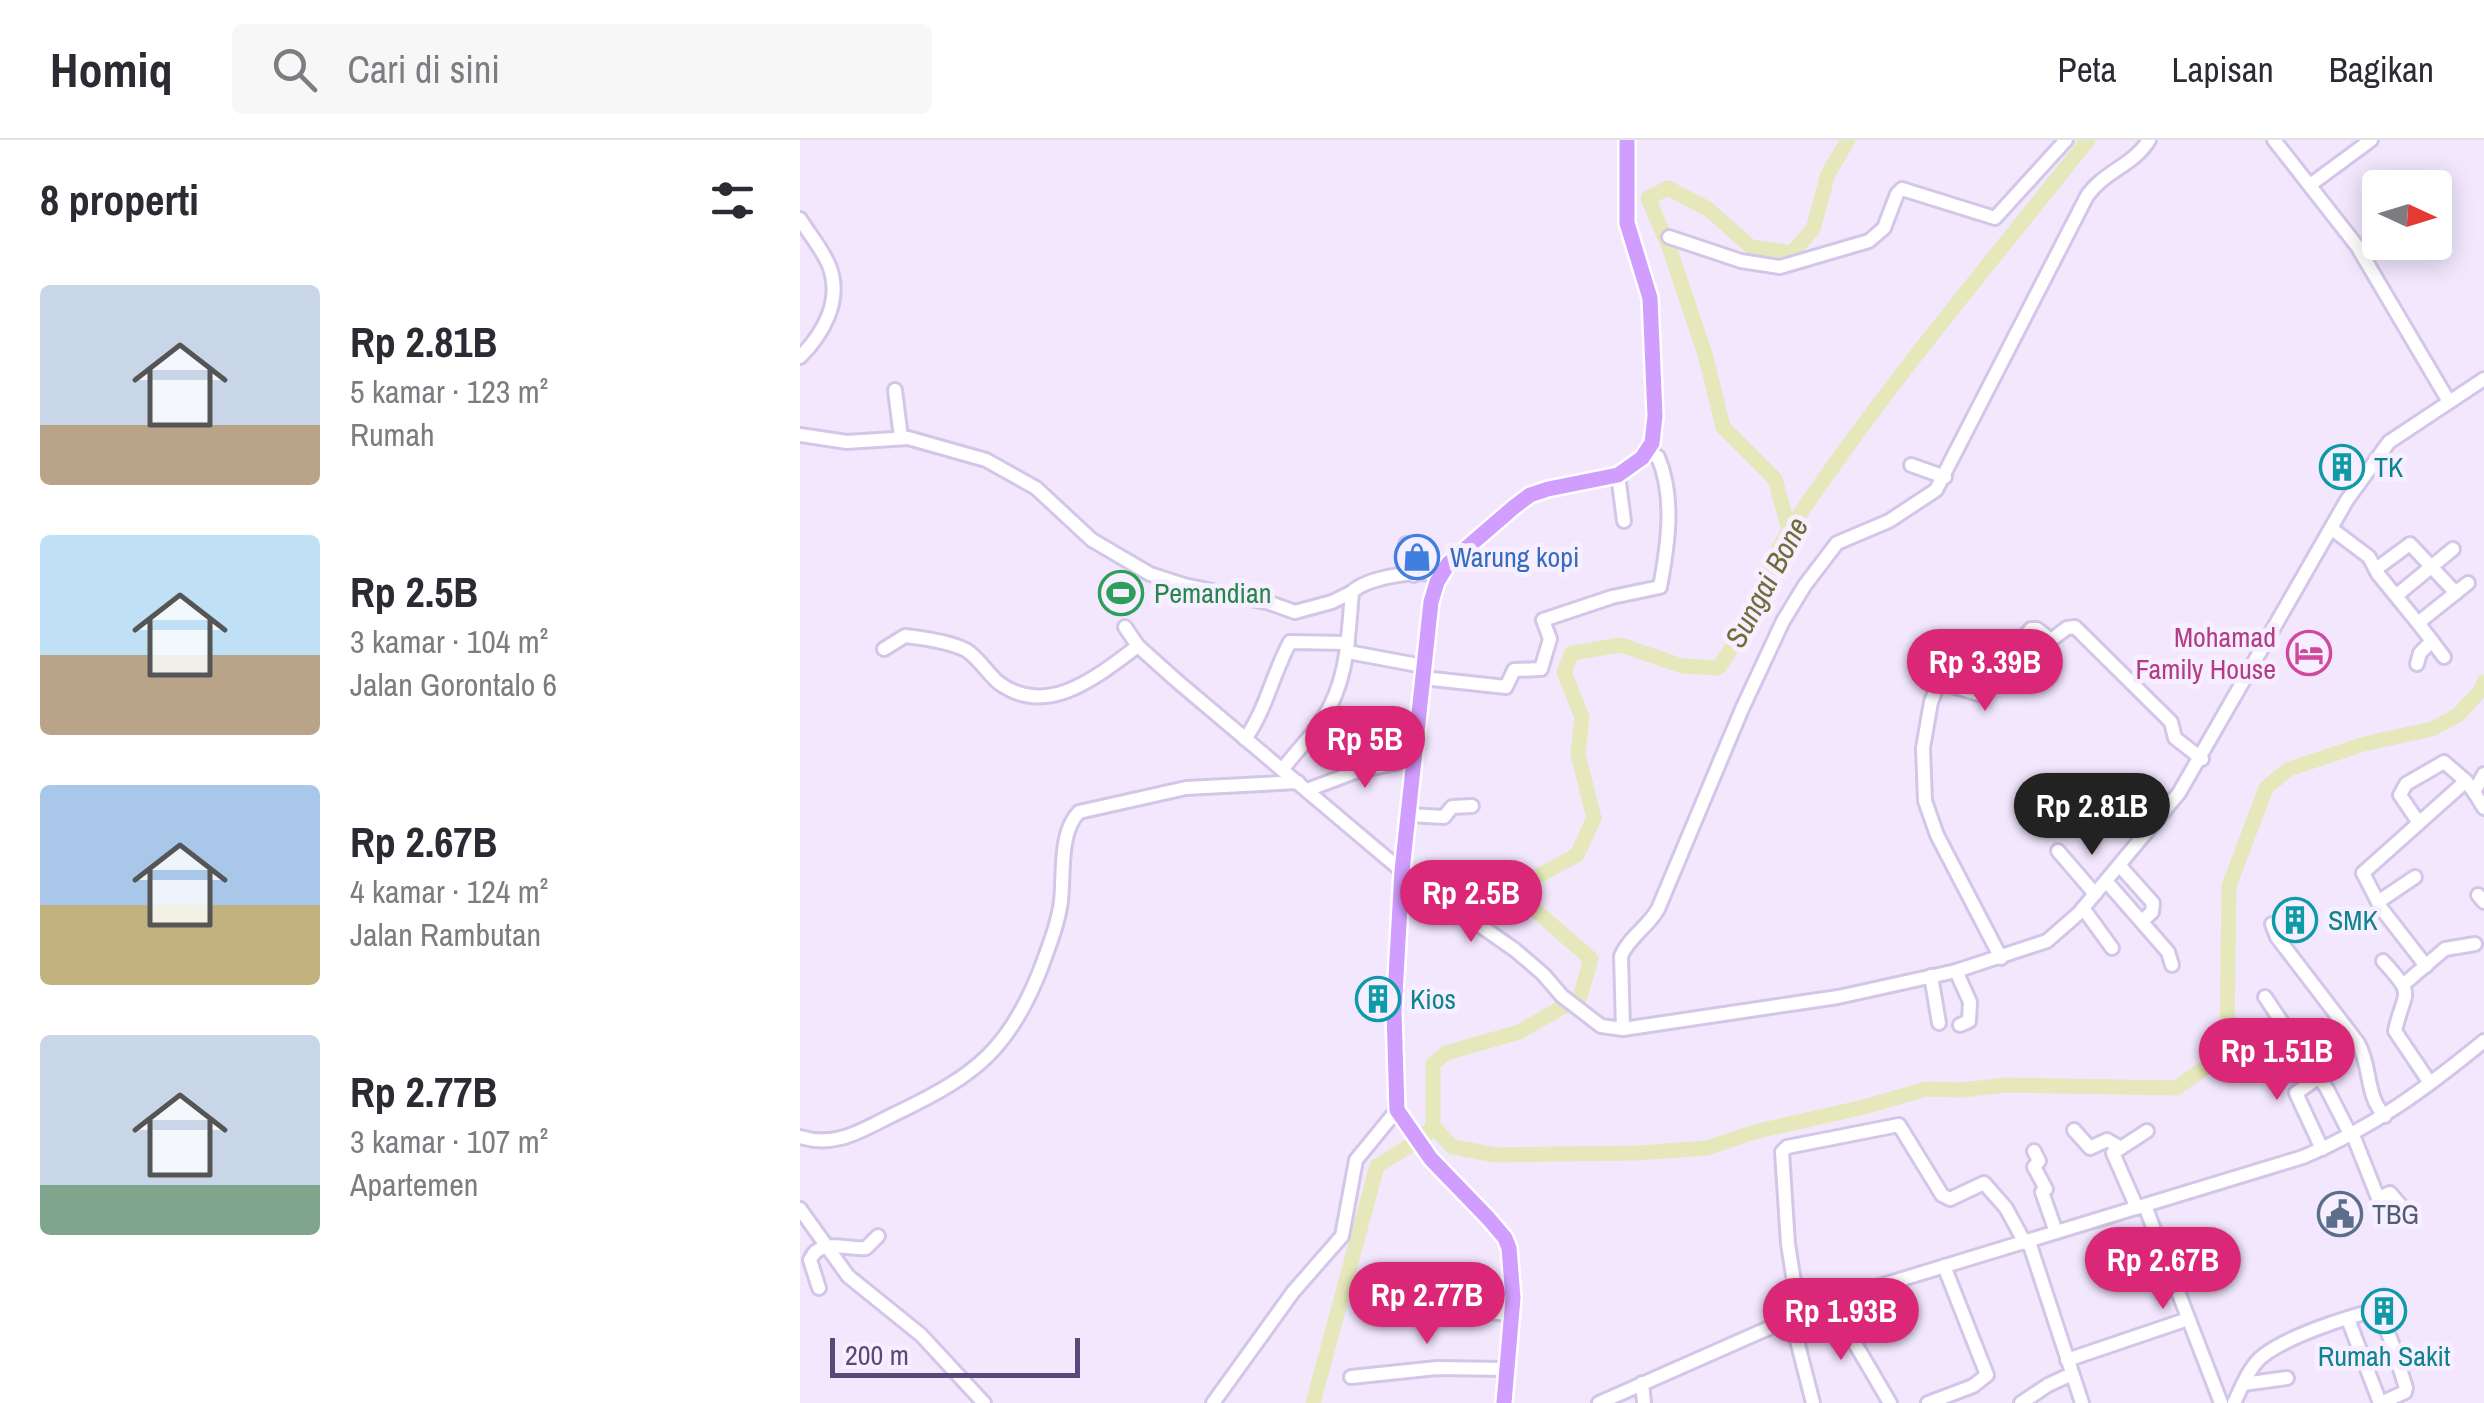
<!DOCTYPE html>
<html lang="id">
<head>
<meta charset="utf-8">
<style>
  body { margin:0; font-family:"Archivo Narrow",sans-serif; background:#f7f7f7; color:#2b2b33; height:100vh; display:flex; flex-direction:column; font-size:38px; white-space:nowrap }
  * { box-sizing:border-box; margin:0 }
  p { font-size:32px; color:#7c7c81 }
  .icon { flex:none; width:55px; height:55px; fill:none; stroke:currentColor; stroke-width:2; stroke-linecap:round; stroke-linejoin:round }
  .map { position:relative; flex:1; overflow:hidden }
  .details { display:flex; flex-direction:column; background:#fff; width:800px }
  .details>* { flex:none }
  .needle { width:65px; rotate:94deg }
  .buttons { position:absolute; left:1562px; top:30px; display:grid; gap:20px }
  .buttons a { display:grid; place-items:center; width:90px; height:90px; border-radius:10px; background:#fff; box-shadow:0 5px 25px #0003; font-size:50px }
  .scale { position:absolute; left:30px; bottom:25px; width:250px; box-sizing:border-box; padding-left:10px; border:5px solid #564a78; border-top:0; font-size:28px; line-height:35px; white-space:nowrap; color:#564a78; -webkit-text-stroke:8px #f7eeff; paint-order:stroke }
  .price { position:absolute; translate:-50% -85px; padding:0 22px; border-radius:35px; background:#db2777; color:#fff; font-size:32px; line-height:65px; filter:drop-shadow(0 2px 5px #0008) }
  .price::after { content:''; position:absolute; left:50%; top:60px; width:30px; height:22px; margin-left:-15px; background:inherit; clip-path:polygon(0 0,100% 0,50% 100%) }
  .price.active { background:#222; color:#fff }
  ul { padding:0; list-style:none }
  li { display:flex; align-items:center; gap:30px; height:250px; padding:0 40px }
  li span { display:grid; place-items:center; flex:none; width:280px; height:200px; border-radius:10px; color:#555 }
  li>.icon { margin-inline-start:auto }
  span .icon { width:120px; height:120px; fill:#fffc; stroke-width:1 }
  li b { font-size:42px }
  h2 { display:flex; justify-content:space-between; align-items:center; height:120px; padding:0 40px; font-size:42px }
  header { display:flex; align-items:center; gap:60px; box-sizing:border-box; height:140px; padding:0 50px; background:#fff; border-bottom:2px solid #e1e1e2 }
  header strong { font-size:48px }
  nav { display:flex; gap:55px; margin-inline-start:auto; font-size:35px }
  .search { width:700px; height:90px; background:#f7f7f7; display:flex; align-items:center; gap:25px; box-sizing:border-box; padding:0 35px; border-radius:10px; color:#7c7c81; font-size:38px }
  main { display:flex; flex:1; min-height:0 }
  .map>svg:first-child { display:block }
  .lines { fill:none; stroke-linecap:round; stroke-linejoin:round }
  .river { stroke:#e5e8ba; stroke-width:15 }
  .minor-casing { stroke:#d3c6e8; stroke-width:18 }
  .major-casing { stroke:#fff; stroke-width:20 }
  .minor { stroke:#fff; stroke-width:12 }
  .major { stroke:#d19dfe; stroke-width:15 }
  .labels { text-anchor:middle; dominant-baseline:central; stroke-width:10; stroke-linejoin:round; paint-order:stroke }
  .culture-label { font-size:28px; fill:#0d838f; stroke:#f7eeff; text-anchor:start }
  .shop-label { font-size:28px; fill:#366cbe; stroke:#f7eeff; text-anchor:start }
  .leisure-label { font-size:28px; fill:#27864d; stroke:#f7eeff; text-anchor:start }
  .hotel-label { font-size:28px; fill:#b23c85; stroke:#f7eeff; text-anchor:end }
  .service-label { font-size:28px; fill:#4e5e75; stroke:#f7eeff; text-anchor:start }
  .water-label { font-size:30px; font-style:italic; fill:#6b6f37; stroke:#f7eeff }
</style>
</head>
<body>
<header>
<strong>Homiq</strong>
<div class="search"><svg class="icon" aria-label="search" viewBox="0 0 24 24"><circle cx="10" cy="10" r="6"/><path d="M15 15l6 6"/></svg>Cari di sini</div>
<nav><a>Peta</a><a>Lapisan</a><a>Bagikan</a></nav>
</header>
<main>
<section class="details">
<h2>8 properti<svg class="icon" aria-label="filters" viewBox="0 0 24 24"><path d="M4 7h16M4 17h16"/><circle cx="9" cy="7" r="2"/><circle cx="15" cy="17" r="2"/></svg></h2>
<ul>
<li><span style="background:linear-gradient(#c9d6e8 70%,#b9a48a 0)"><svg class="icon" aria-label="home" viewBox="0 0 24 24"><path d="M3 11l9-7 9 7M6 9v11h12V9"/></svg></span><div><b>Rp 2.81B</b><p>5 kamar · 123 m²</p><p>Rumah</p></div></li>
<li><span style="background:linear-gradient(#bfe0f5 60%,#b9a48a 0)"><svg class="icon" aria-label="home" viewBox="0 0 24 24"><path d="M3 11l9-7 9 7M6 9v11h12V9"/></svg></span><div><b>Rp 2.5B</b><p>3 kamar · 104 m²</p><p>Jalan Gorontalo 6</p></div></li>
<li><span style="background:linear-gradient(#a9c7e8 60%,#c2b280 0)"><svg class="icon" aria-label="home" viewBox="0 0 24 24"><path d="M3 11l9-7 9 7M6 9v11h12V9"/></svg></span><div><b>Rp 2.67B</b><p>4 kamar · 124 m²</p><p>Jalan Rambutan</p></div></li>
<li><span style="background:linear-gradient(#c9d6e8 75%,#7fa58c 0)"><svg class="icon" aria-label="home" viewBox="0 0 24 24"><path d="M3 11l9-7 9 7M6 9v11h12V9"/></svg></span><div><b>Rp 2.77B</b><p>3 kamar · 107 m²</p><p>Apartemen</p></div></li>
</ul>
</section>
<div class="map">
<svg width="1684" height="1263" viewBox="0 0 1684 1263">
  <rect width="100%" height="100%" fill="#f2e7fd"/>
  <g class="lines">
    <g class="river">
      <path d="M 989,390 L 975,339 L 923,287 L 905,214 L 869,107 L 848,58 L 868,48 L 908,69 L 951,107 L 992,113 L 1013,89 L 1028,34 L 1048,0"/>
      <path d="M 633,986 L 652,1007 L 696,1015 L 838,1013 L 907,1008 L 954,992 L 1064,967 L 1126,949 L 1162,950 L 1206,945 L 1376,948 L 1408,926 L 1427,895 L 1429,746 L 1466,648 L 1489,629 L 1564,604 L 1632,589 L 1658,575 L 1681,550 L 1684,542"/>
      <path d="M 513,1263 L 577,1026 L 625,996 L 633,986 L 633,924 L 646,913 L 719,892 L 780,857 L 791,819 L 719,756 L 727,742 L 777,715 L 794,678 L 778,614 L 782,577 L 764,532 L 772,513 L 821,505 L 882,526 L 918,528 C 951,485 962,431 992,386 C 1082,251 1187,127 1288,0"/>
    </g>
    <defs>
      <g id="minor">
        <path d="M 1474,0 L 1557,106 L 1648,260"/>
        <path d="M 1510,45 L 1571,0"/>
        <path d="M 0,79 C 9,94 24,111 30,128 C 42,162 22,195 0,217"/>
        <path d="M 869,97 L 941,121 L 980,127 L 1069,101 L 1084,88 L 1097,54 L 1102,49 L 1195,78 L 1266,0"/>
        <path d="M 95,250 L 101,298"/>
        <path d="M 0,295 L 47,302 L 108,298 L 186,320 L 236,348 L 292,400 L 350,434 L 384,445 L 470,463 L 495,472 L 532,462 L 552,452"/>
        <path d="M 1111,325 L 1145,337"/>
        <path d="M 818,335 L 824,381"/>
        <path d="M 1532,389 L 1569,417 L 1578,434 L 1618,483 L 1668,443"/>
        <path d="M 606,404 L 614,435"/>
        <path d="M 1576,429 L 1610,404 L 1656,453"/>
        <path d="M 1597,455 L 1653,409"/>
        <path d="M 325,487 L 338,506 L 377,541 L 602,731 L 715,810 L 743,834 L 762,856 L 801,886 L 823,889 L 1038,857 L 1156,831 L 1247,801 L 1279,773 L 1379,653 L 1547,360 L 1589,302 L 1684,239"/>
        <path d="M 1632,501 L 1644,517"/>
        <path d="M 84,509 L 105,496 C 123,498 150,502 166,510 C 178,517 188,534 199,543 C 248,579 299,535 338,506"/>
        <path d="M 548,512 L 623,526"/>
        <path d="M 1617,524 L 1620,513 L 1632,501 L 1618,483"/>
        <path d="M 623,538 L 706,547 L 714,530 L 741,529 L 750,499 L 743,480 L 812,457 L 860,447 C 868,405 875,357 858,317 L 847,313"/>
        <path d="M 445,599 C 466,570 473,533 490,502 L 548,503"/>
        <path d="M 483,629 C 495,612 511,598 522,580 C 548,542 548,497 552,452 C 568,437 619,429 641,436"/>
        <path d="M 1684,634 L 1674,652 L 1684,668"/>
        <path d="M 507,650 L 555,632 L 614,619"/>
        <path d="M 609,675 L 644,677 L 652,667 L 672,666"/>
        <path d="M 1619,683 L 1600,655 L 1606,644 L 1644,622 L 1666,641"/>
        <path d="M 1258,711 L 1295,754"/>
        <path d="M 1320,726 L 1353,763 L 1352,772 L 1342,781"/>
        <path d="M 1306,741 L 1368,812 L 1372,825"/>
        <path d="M 1678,755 L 1684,762"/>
        <path d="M 1578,762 L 1615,737"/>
        <path d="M 1283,768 L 1312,808"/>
        <path d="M 1472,784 L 1477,797 L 1558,903 C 1572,928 1565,956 1585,976"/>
        <path d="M 1201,818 L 1137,695 L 1125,661 L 1123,608 L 1131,562 L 1139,542 L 1178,554 L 1231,489 L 1237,489 L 1251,500 L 1267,488 L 1275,487 L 1371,582 L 1375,598 L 1402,619"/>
        <path d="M 1583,821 C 1617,858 1604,849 1595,891 L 1630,943"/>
        <path d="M 1626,826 L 1581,768 L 1563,733 L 1666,641 L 1674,652"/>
        <path d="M 1156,831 L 1170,862 L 1169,881 L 1160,885"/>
        <path d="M 1131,836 L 1139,883"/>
        <path d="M 1604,844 L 1645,809 L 1675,804"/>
        <path d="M 1465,857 L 1527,949 L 1551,996"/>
        <path d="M 823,889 L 821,816 C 829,797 848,787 858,769 L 942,569 L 983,481 L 1005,445 L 1037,403 L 1089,381 L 1136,350 L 1287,56 C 1303,32 1334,25 1349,0"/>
        <path d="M 1274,990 L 1290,1008 L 1307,1000 L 1321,1008"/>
        <path d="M 1553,995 L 1578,1058 L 1590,1053 L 1602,1067"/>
        <path d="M 0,997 C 39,1009 66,987 101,971 C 176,935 210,908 241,828 C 249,806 258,784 261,761 C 264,734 259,692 279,672 L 386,648 L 498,642"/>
        <path d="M 1522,1009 L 1496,953 L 1544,920"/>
        <path d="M 1234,1011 L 1239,1021 L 1234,1027 L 1246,1049 L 1242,1052 L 1256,1092"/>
        <path d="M 1345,1066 L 1421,1263"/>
        <path d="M 1337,1068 L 1313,1013 L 1347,991"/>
        <path d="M 0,1069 L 48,1136 L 121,1195 L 184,1263"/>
        <path d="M 1229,1102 L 1282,1263"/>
        <path d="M 19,1148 L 10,1120 C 20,1097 46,1110 66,1108 L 78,1096"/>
        <path d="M 1030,1161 L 1090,1263"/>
        <path d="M 683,1172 L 711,1174"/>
        <path d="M 999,1173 L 988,1104 L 982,1012 L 987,1007 L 1099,985 L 1142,1055 L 1150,1059 L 1184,1043 L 1206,1068 L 1225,1103"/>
        <path d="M 991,1177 L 1013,1263"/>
        <path d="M 1548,1179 L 1580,1263"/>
        <path d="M 1267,1220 L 1388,1179"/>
        <path d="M 1543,1220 L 1561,1212"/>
        <path d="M 551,1237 L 637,1228 L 706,1229"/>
        <path d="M 842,1243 L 844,1263"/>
        <path d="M 1443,1244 L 1487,1238"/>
        <path d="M 413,1263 L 493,1152 L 542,1096 L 556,1020 L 597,970"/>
        <path d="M 799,1263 L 1030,1161 L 1503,1017 C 1571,989 1628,947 1684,901"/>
        <path d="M 1128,1263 L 1173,1246 L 1187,1235 L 1144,1126"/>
        <path d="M 1221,1263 L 1248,1245 L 1272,1234"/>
        <path d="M 1434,1263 C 1442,1247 1449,1226 1464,1215 C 1489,1196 1546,1177 1577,1170 L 1591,1200 L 1606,1248 L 1605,1252 L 1581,1263"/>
      </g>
      <path id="major" d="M 704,1263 L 713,1158 L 709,1108 L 705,1098 L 688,1078 L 631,1019 L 597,970 L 594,872 L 602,731 L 631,462 L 637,442 L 648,424 L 714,367 L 730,355 L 748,349 L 818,335 L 842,318 L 852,303 L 855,276 L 850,158 L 827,83 L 827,0"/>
    </defs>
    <use href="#minor" class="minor-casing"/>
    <use href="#major" class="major-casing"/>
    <use href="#minor" class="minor"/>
    <use href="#major" class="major"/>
  </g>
  <defs>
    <symbol id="building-ring" viewBox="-11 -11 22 22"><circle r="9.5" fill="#f7eeff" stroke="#0f9aa8" stroke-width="1.5"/><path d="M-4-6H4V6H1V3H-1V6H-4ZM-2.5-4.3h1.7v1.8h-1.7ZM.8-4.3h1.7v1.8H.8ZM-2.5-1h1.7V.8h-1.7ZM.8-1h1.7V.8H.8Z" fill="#0f9aa8"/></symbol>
    <symbol id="shop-ring" viewBox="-11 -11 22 22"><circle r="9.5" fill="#f7eeff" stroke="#3f7fe0" stroke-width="1.5"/><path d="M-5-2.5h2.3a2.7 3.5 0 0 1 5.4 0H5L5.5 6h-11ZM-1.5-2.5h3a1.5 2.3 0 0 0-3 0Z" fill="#3f7fe0"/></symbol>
    <symbol id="stadium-ring" viewBox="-11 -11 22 22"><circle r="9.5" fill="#f7eeff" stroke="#2e9e5b" stroke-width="1.5"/><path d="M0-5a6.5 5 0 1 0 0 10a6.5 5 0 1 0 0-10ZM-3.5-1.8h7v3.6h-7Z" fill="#2e9e5b"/></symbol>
    <symbol id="hotel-ring" viewBox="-11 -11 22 22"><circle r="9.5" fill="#f7eeff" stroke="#d1479c" stroke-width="1.5"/><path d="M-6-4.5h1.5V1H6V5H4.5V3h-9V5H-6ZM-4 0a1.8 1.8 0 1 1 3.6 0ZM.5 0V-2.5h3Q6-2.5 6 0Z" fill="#d1479c"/></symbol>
    <symbol id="civic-ring" viewBox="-11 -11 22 22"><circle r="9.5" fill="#f7eeff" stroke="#5c6f8a" stroke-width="1.5"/><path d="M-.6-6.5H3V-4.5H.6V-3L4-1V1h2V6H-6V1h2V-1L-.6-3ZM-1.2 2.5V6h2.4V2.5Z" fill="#5c6f8a"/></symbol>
  </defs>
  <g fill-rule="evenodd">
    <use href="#building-ring" x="1517" y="302" width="50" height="50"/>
    <use href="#shop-ring" x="592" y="392" width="50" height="50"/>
    <use href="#stadium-ring" x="296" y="428" width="50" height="50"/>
    <use href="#hotel-ring" x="1484" y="488" width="50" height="50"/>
    <use href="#building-ring" x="1470" y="755" width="50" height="50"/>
    <use href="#building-ring" x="553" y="834" width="50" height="50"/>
    <use href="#civic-ring" x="1515" y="1049" width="50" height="50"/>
    <use href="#building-ring" x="1559" y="1146" width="50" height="50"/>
  </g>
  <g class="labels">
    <g class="culture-label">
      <text x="1574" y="327">TK</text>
      <text x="1528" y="780">SMK</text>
      <text x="610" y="859">Kios</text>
      <text x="1584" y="1216" text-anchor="middle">Rumah Sakit</text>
    </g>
    <g class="shop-label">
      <text x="650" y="417">Warung kopi</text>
    </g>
    <g class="leisure-label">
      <text x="354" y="453">Pemandian</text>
    </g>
    <g class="hotel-label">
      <text x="1476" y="497">Mohamad<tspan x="1476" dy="32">Family House</tspan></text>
    </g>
    <g class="service-label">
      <text x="1572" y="1074">TBG</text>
    </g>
    <g class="water-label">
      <text transform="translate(966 442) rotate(-62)">Sungai Bone</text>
    </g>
  </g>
</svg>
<div class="buttons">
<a><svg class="needle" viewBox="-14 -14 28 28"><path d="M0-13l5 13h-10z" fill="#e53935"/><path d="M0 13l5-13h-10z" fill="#7c7c81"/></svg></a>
</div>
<div class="scale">200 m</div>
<b class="price" style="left:1185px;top:574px">Rp 3.39B</b>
<b class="price" style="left:565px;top:651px">Rp 5B</b>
<b class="price active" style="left:1292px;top:718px">Rp 2.81B</b>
<b class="price" style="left:671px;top:805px">Rp 2.5B</b>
<b class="price" style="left:1477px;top:963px">Rp 1.51B</b>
<b class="price" style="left:1363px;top:1172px">Rp 2.67B</b>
<b class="price" style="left:627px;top:1207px">Rp 2.77B</b>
<b class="price" style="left:1041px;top:1223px">Rp 1.93B</b>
</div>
</main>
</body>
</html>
